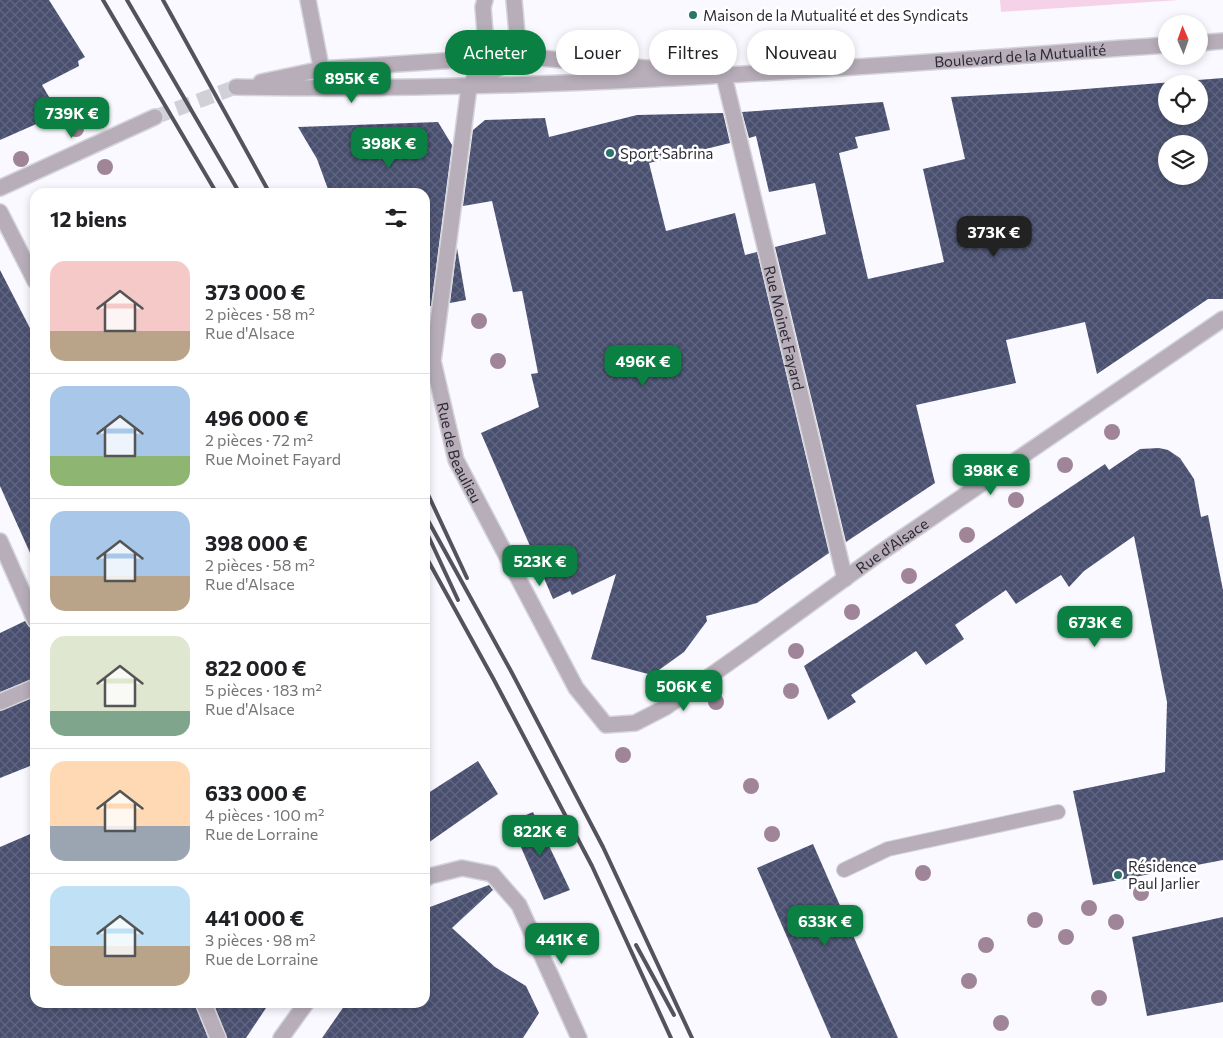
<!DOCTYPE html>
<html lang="fr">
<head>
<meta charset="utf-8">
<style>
  body { margin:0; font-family:Commissioner,sans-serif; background:#f2f2f2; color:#202124; height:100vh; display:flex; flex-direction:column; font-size:19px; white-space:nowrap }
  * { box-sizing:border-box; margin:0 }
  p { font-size:16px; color:#757577 }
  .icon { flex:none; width:28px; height:28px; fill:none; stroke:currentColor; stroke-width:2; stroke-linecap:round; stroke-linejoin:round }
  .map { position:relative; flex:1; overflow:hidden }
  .side { position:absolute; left:30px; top:188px; width:400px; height:820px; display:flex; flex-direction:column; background:#fff; border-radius:15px; box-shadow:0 2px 8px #0003 }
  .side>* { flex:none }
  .banner { position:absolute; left:445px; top:30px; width:475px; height:45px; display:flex; gap:10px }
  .needle { width:32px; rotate:358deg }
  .controls { position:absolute; left:1158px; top:15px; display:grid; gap:10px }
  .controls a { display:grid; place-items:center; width:50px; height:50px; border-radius:50%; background:#fff; box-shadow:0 2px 8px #0003; font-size:25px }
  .price { position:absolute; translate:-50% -42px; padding:0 11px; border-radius:10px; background:#0b8043; color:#fff; font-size:16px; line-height:32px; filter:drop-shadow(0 1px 2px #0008) }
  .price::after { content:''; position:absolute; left:50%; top:30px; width:15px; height:11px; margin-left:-8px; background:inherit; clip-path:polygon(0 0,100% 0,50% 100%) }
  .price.selected { background:#222; color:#fff }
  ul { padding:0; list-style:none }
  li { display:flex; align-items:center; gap:15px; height:125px; padding:0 20px }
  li+li { border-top:1px solid #e0e0e0 }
  li span { display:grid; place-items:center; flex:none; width:140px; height:100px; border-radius:15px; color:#555 }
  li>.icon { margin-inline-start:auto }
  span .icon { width:60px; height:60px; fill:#fffc; stroke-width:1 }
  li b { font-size:21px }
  h2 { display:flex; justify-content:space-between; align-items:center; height:60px; padding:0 20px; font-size:21px }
  .tag { padding:0 18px; border-radius:22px; background:#fff; box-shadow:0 2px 8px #0003; font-size:18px; line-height:45px }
  .tag.selected { background:#0b8043; color:#fff }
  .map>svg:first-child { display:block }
  .green { fill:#f5d2e7 }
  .building { fill:url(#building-cross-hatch); fill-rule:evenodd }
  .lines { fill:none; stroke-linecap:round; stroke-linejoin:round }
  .minor-tunnel { stroke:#d1d0d7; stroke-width:15; stroke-dasharray:15 8; stroke-linecap:butt }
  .service-casing { stroke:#d5d4db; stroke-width:16 }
  .minor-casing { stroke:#d5d4db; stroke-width:18 }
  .service { stroke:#b7aeb9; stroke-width:14 }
  .minor { stroke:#b7aeb9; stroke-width:15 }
  .rail { stroke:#54525c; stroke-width:4 }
  .tree { fill:#a08599 }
  .poi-dot { fill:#2b736b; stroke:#fff; stroke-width:2 }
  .labels { text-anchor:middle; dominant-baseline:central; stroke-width:5; stroke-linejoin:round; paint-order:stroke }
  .poi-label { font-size:15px; fill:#2e2b36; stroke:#fff; text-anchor:start }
  .street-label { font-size:15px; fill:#2e2b36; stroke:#fff }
</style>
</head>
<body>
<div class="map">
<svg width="1223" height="1038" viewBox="0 0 1223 1038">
  <defs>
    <pattern id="building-cross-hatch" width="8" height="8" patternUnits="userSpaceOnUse" patternTransform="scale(1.25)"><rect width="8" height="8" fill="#49506f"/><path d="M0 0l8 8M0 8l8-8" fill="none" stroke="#616680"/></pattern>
  </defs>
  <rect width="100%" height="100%" fill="#faf9ff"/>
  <path class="green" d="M 1000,0 L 1179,0 L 1001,12 Z"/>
  <g class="building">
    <path d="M 0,0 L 49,0 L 85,57 L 78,61 L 79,66 L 42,85 L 59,114 L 0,140 Z"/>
    <path d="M 1223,78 L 1223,299 L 1208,299 L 1097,374 L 1085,322 L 1006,340 L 1016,383 L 916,405 L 935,483 L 846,542 L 775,247 L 826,234 L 815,183 L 769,192 L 756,136 L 749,138 L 742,112 L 883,102 L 890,130 L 855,137 L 858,148 L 839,153 L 868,279 L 944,262 L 923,169 L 965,159 L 951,97 L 1060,91 ZM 1166,84 L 1199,84 L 1199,116 L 1166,116 ZM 1166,144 L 1199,144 L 1199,176 L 1166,176 Z"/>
    <path d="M 723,113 L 730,143 L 649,163 L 666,231 L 735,213 L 745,255 L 757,252 L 829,553 L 757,603 L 706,616 L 707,621 L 684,652 L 652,675 L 591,659 L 616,574 L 572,595 L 570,591 L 553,599 L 481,433 L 539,407 L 531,374 L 538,373 L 522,291 L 513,292 L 492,201 L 463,206 L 473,130 L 485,120 L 545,118 L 549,137 L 637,115 Z"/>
    <path d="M 438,122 L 452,145 L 431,306 L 425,307 L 425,192 L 329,192 L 317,159 L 298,127 Z"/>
    <path d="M 457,248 L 466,300 L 450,303 Z"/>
    <path d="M 0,270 L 35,338 L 35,564 L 0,486 Z"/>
    <path d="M 1159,448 L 1168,450 L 1180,458 L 1194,479 L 1201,517 L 1208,515 L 1223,590 L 1223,860 L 1093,885 L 1073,791 L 1165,772 L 1167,702 L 1134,536 L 1084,571 L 1069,587 L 1061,575 L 1016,604 L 1006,590 L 955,625 L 964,639 L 926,665 L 916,651 L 851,695 L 856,702 L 828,720 L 804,666 L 1105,464 L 1109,470 L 1140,449 Z"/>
    <path d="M 25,621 L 29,627 L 35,629 L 35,678 L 0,692 L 0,633 Z"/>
    <path d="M 35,697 L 35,764 L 0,778 L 0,711 Z"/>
    <path d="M 478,761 L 498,794 L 425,845 L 425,795 Z"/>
    <path d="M 533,812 L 570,890 L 544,900 L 510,822 Z"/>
    <path d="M 35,832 L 35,1002 L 194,1002 L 208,1038 L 0,1038 L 0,847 Z"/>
    <path d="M 813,844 L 898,1038 L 831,1038 L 757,868 Z"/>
    <path d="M 489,885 L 493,890 L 452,928 L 495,967 L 526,986 L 539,1013 L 523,1038 L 322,1038 L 347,1002 L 425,1002 L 425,903 L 430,907 Z"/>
    <path d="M 1223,917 L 1223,1002 L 1147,1016 L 1132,937 Z"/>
    <path d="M 213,1002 L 270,1002 L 246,1038 L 227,1038 Z"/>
  </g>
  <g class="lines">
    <path class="minor-tunnel" d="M 155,117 L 236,87"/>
    <defs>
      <path id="service" d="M 844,870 L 888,849 L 1058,812"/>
      <g id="minor">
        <path d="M 308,0 L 323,77"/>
        <path d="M 485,0 L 483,7 L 487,58"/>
        <path d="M 1199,43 L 1223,41"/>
        <path id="s1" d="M 487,58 L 469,87 L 433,361 L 456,460 L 576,688 L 606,725 L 635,723 L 666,707 L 744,652 L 880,553 L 1223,319"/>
        <path id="s2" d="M 724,76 L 845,579"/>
        <path d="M 261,82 L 322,69 L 519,56 L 678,71"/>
        <path d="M 472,85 L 519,56 L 514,0"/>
        <path id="s3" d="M 236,87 C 547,93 856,67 1166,45"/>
        <path d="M 0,188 L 155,117"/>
        <path d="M 0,212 L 35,281"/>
        <path d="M 0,541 L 35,620"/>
        <path d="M 0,702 L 35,687"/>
        <path d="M 425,879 L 430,876 L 462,868 L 492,874 L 519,905 L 579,1038"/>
        <path d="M 203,1002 L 218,1038"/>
        <path d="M 281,1038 L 307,1002"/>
      </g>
    </defs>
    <use href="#service" class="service-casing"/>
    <use href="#minor" class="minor-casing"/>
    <use href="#service" class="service"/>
    <use href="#minor" class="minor"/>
    <g class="rail">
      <path d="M 103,0 L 216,192"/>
      <path d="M 127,0 L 239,192"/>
      <path d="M 163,0 L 269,192"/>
      <path d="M 425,488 L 467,578"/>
      <path d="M 425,515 L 512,673 L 603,847 L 692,1038"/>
      <path d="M 425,529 L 458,600"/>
      <path d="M 425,555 L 494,680 L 592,866 L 671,1038"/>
      <path d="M 636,945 L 674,1015"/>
    </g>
  </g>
  <g class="tree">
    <circle cx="76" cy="129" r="8"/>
    <circle cx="21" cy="159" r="8"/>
    <circle cx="105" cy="167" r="8"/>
    <circle cx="479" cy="321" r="8"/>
    <circle cx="498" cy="361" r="8"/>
    <circle cx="1112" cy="432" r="8"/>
    <circle cx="1065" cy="465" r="8"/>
    <circle cx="1016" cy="500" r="8"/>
    <circle cx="967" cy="535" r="8"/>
    <circle cx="909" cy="576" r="8"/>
    <circle cx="852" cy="612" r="8"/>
    <circle cx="796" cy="651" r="8"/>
    <circle cx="791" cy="691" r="8"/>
    <circle cx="716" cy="702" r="8"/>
    <circle cx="623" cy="755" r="8"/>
    <circle cx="751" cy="786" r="8"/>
    <circle cx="772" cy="834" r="8"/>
    <circle cx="923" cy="873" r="8"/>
    <circle cx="1141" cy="893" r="8"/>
    <circle cx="1089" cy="908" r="8"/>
    <circle cx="1035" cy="920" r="8"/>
    <circle cx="1116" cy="922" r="8"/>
    <circle cx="1066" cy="937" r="8"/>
    <circle cx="986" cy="945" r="8"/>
    <circle cx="969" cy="981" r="8"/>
    <circle cx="1099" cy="998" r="8"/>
    <circle cx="1001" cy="1023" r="8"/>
  </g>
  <g class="poi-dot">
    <circle cx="693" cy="15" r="5"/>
    <circle cx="610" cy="153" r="5"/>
    <circle cx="1118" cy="875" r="5"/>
  </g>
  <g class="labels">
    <g class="poi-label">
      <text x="703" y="15">Maison de la Mutualité et des Syndicats</text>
      <text x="620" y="153">Sport Sabrina</text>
      <text x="1128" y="866">Résidence<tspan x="1128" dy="17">Paul Jarlier</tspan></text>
    </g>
    <g class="street-label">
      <text stroke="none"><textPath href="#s3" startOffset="785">Boulevard de la Mutualité</textPath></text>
      <text stroke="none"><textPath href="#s2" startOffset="259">Rue Moinet Fayard</textPath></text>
      <text stroke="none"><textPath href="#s1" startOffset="406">Rue de Beaulieu</textPath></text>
      <text stroke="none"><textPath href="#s1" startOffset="1059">Rue d'Alsace</textPath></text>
    </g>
  </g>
</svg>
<div class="controls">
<a><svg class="needle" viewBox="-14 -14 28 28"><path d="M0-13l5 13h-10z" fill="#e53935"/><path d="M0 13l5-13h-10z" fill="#757577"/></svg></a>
<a><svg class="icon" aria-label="locate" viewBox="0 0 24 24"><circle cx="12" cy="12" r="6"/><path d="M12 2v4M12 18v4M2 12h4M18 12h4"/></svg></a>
<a><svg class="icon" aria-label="layers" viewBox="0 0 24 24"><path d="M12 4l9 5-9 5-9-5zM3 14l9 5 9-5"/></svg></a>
</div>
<b class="price" style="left:352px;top:104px">895K €</b>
<b class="price" style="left:72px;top:139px">739K €</b>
<b class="price" style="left:389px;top:169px">398K €</b>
<b class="price selected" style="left:994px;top:258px">373K €</b>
<b class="price" style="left:643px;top:387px">496K €</b>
<b class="price" style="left:991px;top:496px">398K €</b>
<b class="price" style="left:540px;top:587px">523K €</b>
<b class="price" style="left:1095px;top:648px">673K €</b>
<b class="price" style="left:684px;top:712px">506K €</b>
<b class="price" style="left:540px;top:857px">822K €</b>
<b class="price" style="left:825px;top:947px">633K €</b>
<b class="price" style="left:562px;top:965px">441K €</b>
<div class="banner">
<a class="tag selected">Acheter</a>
<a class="tag">Louer</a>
<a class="tag">Filtres</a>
<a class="tag">Nouveau</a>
</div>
<section class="side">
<h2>12 biens<svg class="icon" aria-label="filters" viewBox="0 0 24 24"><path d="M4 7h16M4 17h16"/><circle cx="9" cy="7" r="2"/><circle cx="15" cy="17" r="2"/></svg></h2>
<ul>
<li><span style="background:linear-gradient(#f6c9c9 70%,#b9a48a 0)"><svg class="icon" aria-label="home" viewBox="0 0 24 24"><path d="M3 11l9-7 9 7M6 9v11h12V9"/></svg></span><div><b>373 000 €</b><p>2 pièces · 58 m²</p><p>Rue d'Alsace</p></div></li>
<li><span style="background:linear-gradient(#a9c7e8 70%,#8fb573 0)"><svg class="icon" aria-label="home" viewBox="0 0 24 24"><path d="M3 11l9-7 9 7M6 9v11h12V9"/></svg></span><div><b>496 000 €</b><p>2 pièces · 72 m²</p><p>Rue Moinet Fayard</p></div></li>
<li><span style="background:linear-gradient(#a9c7e8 65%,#b9a48a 0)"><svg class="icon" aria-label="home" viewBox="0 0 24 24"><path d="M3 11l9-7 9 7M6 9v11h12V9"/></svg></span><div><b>398 000 €</b><p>2 pièces · 58 m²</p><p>Rue d'Alsace</p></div></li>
<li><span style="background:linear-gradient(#dfe7d0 75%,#7fa58c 0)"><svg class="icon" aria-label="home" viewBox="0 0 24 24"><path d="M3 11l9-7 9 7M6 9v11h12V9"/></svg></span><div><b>822 000 €</b><p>5 pièces · 183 m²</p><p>Rue d'Alsace</p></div></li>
<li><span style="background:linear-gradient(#ffd9b3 65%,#9aa5b1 0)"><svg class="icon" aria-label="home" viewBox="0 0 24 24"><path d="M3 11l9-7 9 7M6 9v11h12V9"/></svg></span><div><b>633 000 €</b><p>4 pièces · 100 m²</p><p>Rue de Lorraine</p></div></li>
<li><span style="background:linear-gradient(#bfe0f5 60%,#b9a48a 0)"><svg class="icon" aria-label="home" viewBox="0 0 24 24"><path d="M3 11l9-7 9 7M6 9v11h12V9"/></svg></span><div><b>441 000 €</b><p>3 pièces · 98 m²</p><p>Rue de Lorraine</p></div></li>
</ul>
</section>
</div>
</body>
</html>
